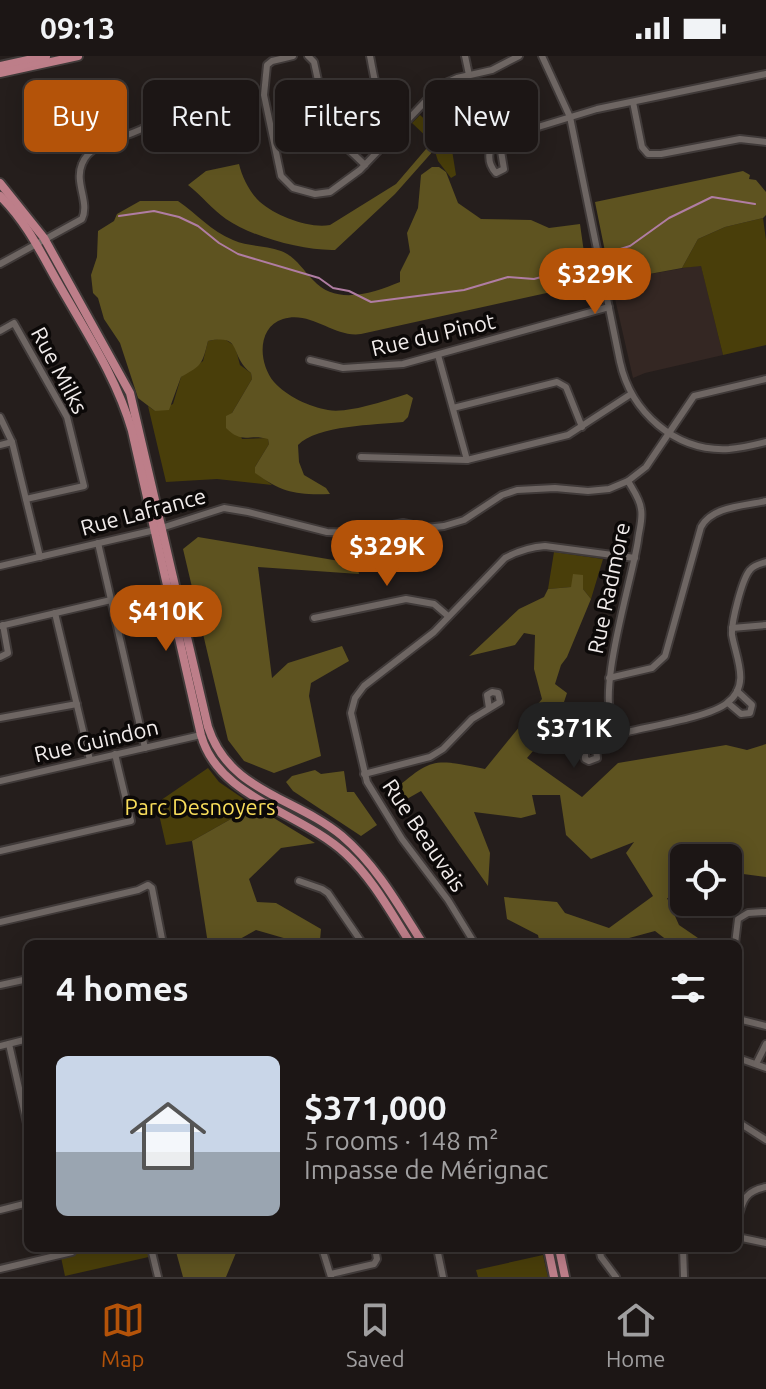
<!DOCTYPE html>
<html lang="en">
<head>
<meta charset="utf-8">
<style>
  body { margin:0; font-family:Ubuntu,sans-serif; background:#292322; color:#f1f3f6; height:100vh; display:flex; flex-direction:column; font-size:30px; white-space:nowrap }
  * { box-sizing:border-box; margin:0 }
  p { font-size:26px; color:#a09fa0 }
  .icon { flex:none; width:44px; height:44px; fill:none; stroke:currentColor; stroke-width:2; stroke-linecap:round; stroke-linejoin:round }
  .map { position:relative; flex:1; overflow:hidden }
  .side { position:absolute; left:24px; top:884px; width:718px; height:312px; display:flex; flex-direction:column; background:#1c1615; border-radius:12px; box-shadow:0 4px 20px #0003,0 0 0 2px #3a3534 }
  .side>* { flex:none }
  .guide { position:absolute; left:24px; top:24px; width:718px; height:72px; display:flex; gap:16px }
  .tools { position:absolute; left:670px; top:788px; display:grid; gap:16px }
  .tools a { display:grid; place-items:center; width:72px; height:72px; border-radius:12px; background:#1c1615; box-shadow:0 4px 20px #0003,0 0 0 2px #3a3534; font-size:40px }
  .price { position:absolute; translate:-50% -68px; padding:0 18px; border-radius:28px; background:#b45309; color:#fff; font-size:26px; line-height:52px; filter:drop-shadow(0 2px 4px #0008) }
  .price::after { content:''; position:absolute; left:50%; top:48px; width:24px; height:18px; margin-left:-12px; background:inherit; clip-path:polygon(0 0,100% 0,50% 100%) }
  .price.current { background:#222; color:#fff }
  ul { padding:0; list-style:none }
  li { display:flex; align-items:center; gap:24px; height:200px; padding:0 32px }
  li+li { border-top:2px solid #3a3534 }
  li span { display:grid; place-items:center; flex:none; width:224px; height:160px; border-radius:12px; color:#555 }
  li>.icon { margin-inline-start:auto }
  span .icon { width:96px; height:96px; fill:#fffc; stroke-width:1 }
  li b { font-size:34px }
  h2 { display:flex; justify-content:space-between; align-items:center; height:96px; padding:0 32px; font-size:34px }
  .pill { padding:0 28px; border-radius:12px; background:#1c1615; box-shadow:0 4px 20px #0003,0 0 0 2px #3a3534; font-size:28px; line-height:72px }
  .pill.current { background:#b45309; color:#fff }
  .status { display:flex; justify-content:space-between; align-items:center; height:56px; padding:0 40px; background:#1c1615; direction:ltr }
  .status svg { height:22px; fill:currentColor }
  .dock { display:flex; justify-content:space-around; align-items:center; height:112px; border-top:2px solid #3a3534; background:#1c1615; font-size:22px; color:#a09fa0 }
  .dock a { display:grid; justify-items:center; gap:4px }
  .dock .current { color:#b45309 }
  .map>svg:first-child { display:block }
  .built { fill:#342723 }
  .green { fill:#493e0a }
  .forest { fill:#5e5320 }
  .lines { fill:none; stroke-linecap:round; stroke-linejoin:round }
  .stream { stroke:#b07da3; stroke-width:2 }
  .minor-casing { stroke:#403a39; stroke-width:10 }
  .major-casing { stroke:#403a39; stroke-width:12 }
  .minor { stroke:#6e6663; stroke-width:6 }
  .major { stroke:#bd7e89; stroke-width:8 }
  .labels { text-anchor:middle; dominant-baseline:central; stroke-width:7; stroke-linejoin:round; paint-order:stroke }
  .street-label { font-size:22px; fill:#f1eceb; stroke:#0c0908 }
  .park-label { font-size:22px; fill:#f8dd5b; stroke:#0c0908 }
</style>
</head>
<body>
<div class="status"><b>09:13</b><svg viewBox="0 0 49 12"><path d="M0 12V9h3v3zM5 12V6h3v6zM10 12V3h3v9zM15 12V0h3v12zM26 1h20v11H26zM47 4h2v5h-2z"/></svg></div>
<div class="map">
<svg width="766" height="1221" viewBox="0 0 766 1221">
  <rect width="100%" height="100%" fill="#251e1c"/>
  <path class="built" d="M 701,209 L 723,299 L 645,317 L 633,322 L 611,225 Z"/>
  <g class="green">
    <path d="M 420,59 L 451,88 L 456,119 L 451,122 L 438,105 L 432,86 L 412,67 Z"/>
    <path d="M 763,162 L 766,184 L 766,289 L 723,299 L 701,210 L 682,212 L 698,183 L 725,171 Z"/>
    <path d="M 223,282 L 235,290 L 240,309 L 251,317 L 252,323 L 232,357 L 242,383 L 268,382 L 269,388 L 255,411 L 255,416 L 272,429 L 217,423 L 166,426 L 148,350 L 155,355 L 173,348 L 181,321 L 203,305 L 208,285 Z"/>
    <path d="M 554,496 L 603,503 L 591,543 L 583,533 L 583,520 L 571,531 L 548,533 Z"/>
    <path d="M 208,712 L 219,726 L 254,750 L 192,785 L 166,789 L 158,754 L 151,751 Z"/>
    <path d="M 59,1192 L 151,1192 L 153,1200 L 65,1220 Z"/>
    <path d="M 543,1199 L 548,1221 L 478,1221 L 476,1214 Z"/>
  </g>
  <g class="forest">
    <path d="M 432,86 L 434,94 L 395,138 L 335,194 C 304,195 252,181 226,163 C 213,154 201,139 188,129 L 206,115 L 239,108 C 242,121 250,137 260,146 C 276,160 310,173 330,169 L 396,128 Z"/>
    <path d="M 432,111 L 439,111 L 446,116 L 458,147 L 481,163 L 531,164 L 549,172 L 580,168 L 588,225 L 583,229 L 361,278 C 334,282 311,254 283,263 C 257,271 258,307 274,326 C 286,340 310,351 328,354 C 347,358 388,344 407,338 L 413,342 L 408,361 L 403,366 C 375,369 317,369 298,389 L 299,406 L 304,419 L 326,432 L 330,438 C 296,439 283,437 255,417 L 255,411 L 269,388 L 268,383 C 249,377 243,389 226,372 L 226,360 L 232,357 L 252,323 L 251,317 C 228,299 244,278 208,285 C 202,309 202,309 181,321 L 169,354 L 155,355 L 138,342 L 120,287 L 104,263 L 98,242 L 93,237 L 91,219 L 97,201 L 98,175 L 114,165 L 117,158 L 140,145 L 178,145 C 197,158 211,175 233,184 C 249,191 265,189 281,195 C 296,201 302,213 313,224 C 336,250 373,237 400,226 L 400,216 L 410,196 L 407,177 L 418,152 L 421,119 Z"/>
    <path d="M 743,115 L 750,119 L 749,123 L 756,124 L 766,136 L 766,159 L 763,162 L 725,171 L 698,183 L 682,212 L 611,225 L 595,146 Z"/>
    <path d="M 198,481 L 357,508 L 359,518 L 258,511 L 272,622 L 288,607 L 342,590 L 349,605 L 311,627 L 309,640 L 321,700 L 274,717 L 244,705 L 228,684 L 183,493 Z"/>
    <path d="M 573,518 L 583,519 L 583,533 L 591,543 L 567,601 L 561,609 L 555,628 L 567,637 L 557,667 L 527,702 L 582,741 L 618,707 L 726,689 L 747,694 L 766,688 L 766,821 L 728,816 L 728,802 L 684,802 L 684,843 L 667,842 L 679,869 L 698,882 L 697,888 L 672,888 L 655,875 L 607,888 L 540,888 L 538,879 L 507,863 L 504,841 L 557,846 L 565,857 L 609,872 L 653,840 L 626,797 L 634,786 L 591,803 L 566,779 L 560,739 L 532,739 L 536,758 L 521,762 L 474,756 L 490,797 L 488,830 L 421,735 L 398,748 L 393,735 C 433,701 433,703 485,713 L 542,643 L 534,613 L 535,579 L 524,577 L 515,589 L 469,600 L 519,553 L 544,541 L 548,533 L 571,531 Z"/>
    <path d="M 315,714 L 321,718 L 344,715 L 347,736 L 354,736 L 377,769 L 361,780 L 293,735 L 286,726 L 292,720 Z"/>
    <path d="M 254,750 L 315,787 L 281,792 L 249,823 L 257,846 L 276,847 L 321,873 L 320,884 L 323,888 L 296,888 L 294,885 L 256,874 L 231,888 L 208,888 L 192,785 Z"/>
    <path d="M 175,1192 L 238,1192 L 226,1221 L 183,1221 Z"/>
  </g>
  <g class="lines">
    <g class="stream">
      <path d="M 119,160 L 154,155 L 179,161 L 198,170 L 219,187 L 238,198 L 319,222 L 333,232 L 349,235 L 371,246 L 464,234 L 508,221 L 534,223 L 545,220 L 561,208 L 581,202"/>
      <path d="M 614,195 L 630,190 L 669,162 L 712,141 L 755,148"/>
    </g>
    <defs>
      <g id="minor">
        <path d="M 293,0 L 272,5 L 267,9 L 264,39 L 281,120 L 293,132 L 315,138 L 330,136 L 360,114 L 441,29 L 457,22 L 492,14 L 519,0"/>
        <path d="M 308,0 L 314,6 L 329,75 L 365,109"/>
        <path d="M 370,0 C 376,30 376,48 403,67"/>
        <path d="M 465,0 L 469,19"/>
        <path d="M 542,0 L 570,61 L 620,306 C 631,356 675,396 729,393 C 741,392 754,389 766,386"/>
        <path d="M 633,46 L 642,91 L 648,98 L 661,98 L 740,83 L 766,86"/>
        <path d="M 502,82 L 501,95 L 504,113 L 496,117 C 485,105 488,87 502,82 L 597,53 L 766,18"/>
        <path d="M 0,208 L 82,163 C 90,146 74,127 82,108 C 92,82 132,83 152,67 C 156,64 160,57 164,52"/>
        <path d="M 0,275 L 14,267 L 67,361 L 84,430 L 26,443"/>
        <path d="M 438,299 L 467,404"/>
        <path d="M 310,304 L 343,312 L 403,308 L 609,251"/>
        <path d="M 453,352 L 557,326 L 566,331 L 582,371"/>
        <path d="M 0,361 L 12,386 L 40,501"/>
        <path d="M 0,389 L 12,386"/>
        <path d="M 361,401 L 467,404 L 568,379 L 631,338"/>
        <path d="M 628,425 C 633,434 640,443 641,453 C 643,463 639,474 638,484 C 632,526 594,639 615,674 L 627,676 C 651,670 710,661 727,647 C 751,629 736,602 732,579 C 731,567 742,523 750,514 C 754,509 760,508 766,506"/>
        <path d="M 98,487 L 145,692"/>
        <path d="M 0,510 L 155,474 L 224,452 L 248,456 L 327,476 L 354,477 L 403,467 L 426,472 L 444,470 L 464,464 L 502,439 L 517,434 L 555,432 L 588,435 L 609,433 L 628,425 L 646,411 L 694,340 L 766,323"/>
        <path d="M 55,557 L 90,704"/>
        <path d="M 314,562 L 406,543 L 434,548 L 448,560"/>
        <path d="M 0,570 L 111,544"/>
        <path d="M 732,572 L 766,569"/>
        <path d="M 0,601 L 8,597 L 3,569"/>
        <path d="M 609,622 L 652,612 L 665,600 L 701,471 C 712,450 745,450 766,445"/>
        <path d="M 728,647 L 741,658 L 750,657 L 752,649 L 737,635"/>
        <path d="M 0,662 L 77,648"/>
        <path d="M 596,692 L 589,690 L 585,693 L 585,703 L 589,705 L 597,702 L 596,692 L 615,674"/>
        <path d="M 364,718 L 430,701 L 443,693 L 472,663 L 500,646 L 498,637 L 492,636 L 487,639 L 489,652"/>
        <path d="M 0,725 L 201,679"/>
        <path d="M 0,795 L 131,765 L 115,698"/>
        <path d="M 299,825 L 322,833 L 328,837 L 363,888"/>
        <path d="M 0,866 L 138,834 L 148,829 L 152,832 L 163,888"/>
        <path d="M 475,888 L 448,844 L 402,783 L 367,726 L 351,657 L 355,642 L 364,630 L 434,576 L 505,502 C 518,495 530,491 545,490 L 635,502"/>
        <path d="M 735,888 L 738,863 L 748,857 L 766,856"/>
        <path d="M 0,929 L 28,923"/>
        <path d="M 738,963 L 766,970"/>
        <path d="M 9,988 L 28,1072"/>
        <path d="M 0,990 L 28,983"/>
        <path d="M 738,1002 L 766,1012"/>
        <path d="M 756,1008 L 766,988"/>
        <path d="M 738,1066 L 766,1084"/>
        <path d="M 0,1154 L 28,1147"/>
        <path d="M 738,1162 C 743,1143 746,1135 766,1131"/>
        <path d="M 738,1178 L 742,1182 L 766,1187"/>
        <path d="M 151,1192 L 158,1221"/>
        <path d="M 322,1192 L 331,1221"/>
        <path d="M 437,1192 L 443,1221"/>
        <path d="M 599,1192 L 601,1201 L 616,1221"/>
        <path d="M 683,1192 L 684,1221"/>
        <path d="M 0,1213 L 72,1196"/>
        <path d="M 331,1218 L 374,1208 L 377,1203 L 375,1192"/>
      </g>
      <g id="major">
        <path d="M 0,10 L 46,0"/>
        <path d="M 0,17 L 78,0"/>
        <path d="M 0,127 L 44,182 L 130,337 L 208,671 C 229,736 295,741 342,780 C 377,810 399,850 423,888"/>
        <path d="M 0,140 C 27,166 43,201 61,232 C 88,279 117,323 132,375 L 201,679 C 218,742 301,756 346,798 C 373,823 391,857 411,888"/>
        <path d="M 548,1192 L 554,1221"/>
        <path d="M 559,1192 L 565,1221"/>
      </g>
    </defs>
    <use href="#minor" class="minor-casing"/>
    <use href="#major" class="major-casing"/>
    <use href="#minor" class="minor"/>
    <use href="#major" class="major"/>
  </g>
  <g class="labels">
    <g class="street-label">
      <text transform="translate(433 278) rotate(-13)">Rue du Pinot</text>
      <text transform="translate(60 314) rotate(62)">Rue Milks</text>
      <text transform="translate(143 455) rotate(-15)">Rue Lafrance</text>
      <text transform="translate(608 532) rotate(-78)">Rue Radmore</text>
      <text transform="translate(96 684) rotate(-13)">Rue Guindon</text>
      <text transform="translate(425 779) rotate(56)">Rue Beauvais</text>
    </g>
    <g class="park-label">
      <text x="200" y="750">Parc Desnoyers</text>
    </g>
  </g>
</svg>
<div class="tools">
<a><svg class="icon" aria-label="locate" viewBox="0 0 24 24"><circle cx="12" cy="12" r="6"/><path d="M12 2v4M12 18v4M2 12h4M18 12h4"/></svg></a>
</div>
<b class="price" style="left:595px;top:260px">$329K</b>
<b class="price" style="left:387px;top:532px">$329K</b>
<b class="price" style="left:166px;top:597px">$410K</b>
<b class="price current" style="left:574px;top:714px">$371K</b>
<div class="guide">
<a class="pill current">Buy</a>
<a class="pill">Rent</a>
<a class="pill">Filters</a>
<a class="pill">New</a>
</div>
<section class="side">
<h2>4 homes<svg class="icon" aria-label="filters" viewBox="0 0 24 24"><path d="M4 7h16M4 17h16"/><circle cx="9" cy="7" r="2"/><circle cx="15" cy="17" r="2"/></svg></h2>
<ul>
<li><span style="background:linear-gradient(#c9d6e8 60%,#9aa5b1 0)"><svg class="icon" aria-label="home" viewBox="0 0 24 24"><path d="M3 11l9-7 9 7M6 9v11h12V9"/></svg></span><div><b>$371,000</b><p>5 rooms · 148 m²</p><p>Impasse de Mérignac</p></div></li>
</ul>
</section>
</div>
<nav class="dock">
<a class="current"><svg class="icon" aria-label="map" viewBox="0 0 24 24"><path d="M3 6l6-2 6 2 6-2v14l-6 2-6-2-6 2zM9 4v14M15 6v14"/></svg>Map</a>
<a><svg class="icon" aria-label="saved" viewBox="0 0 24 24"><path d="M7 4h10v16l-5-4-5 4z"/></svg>Saved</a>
<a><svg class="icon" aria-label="home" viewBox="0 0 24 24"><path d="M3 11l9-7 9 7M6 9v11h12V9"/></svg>Home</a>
</nav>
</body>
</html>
